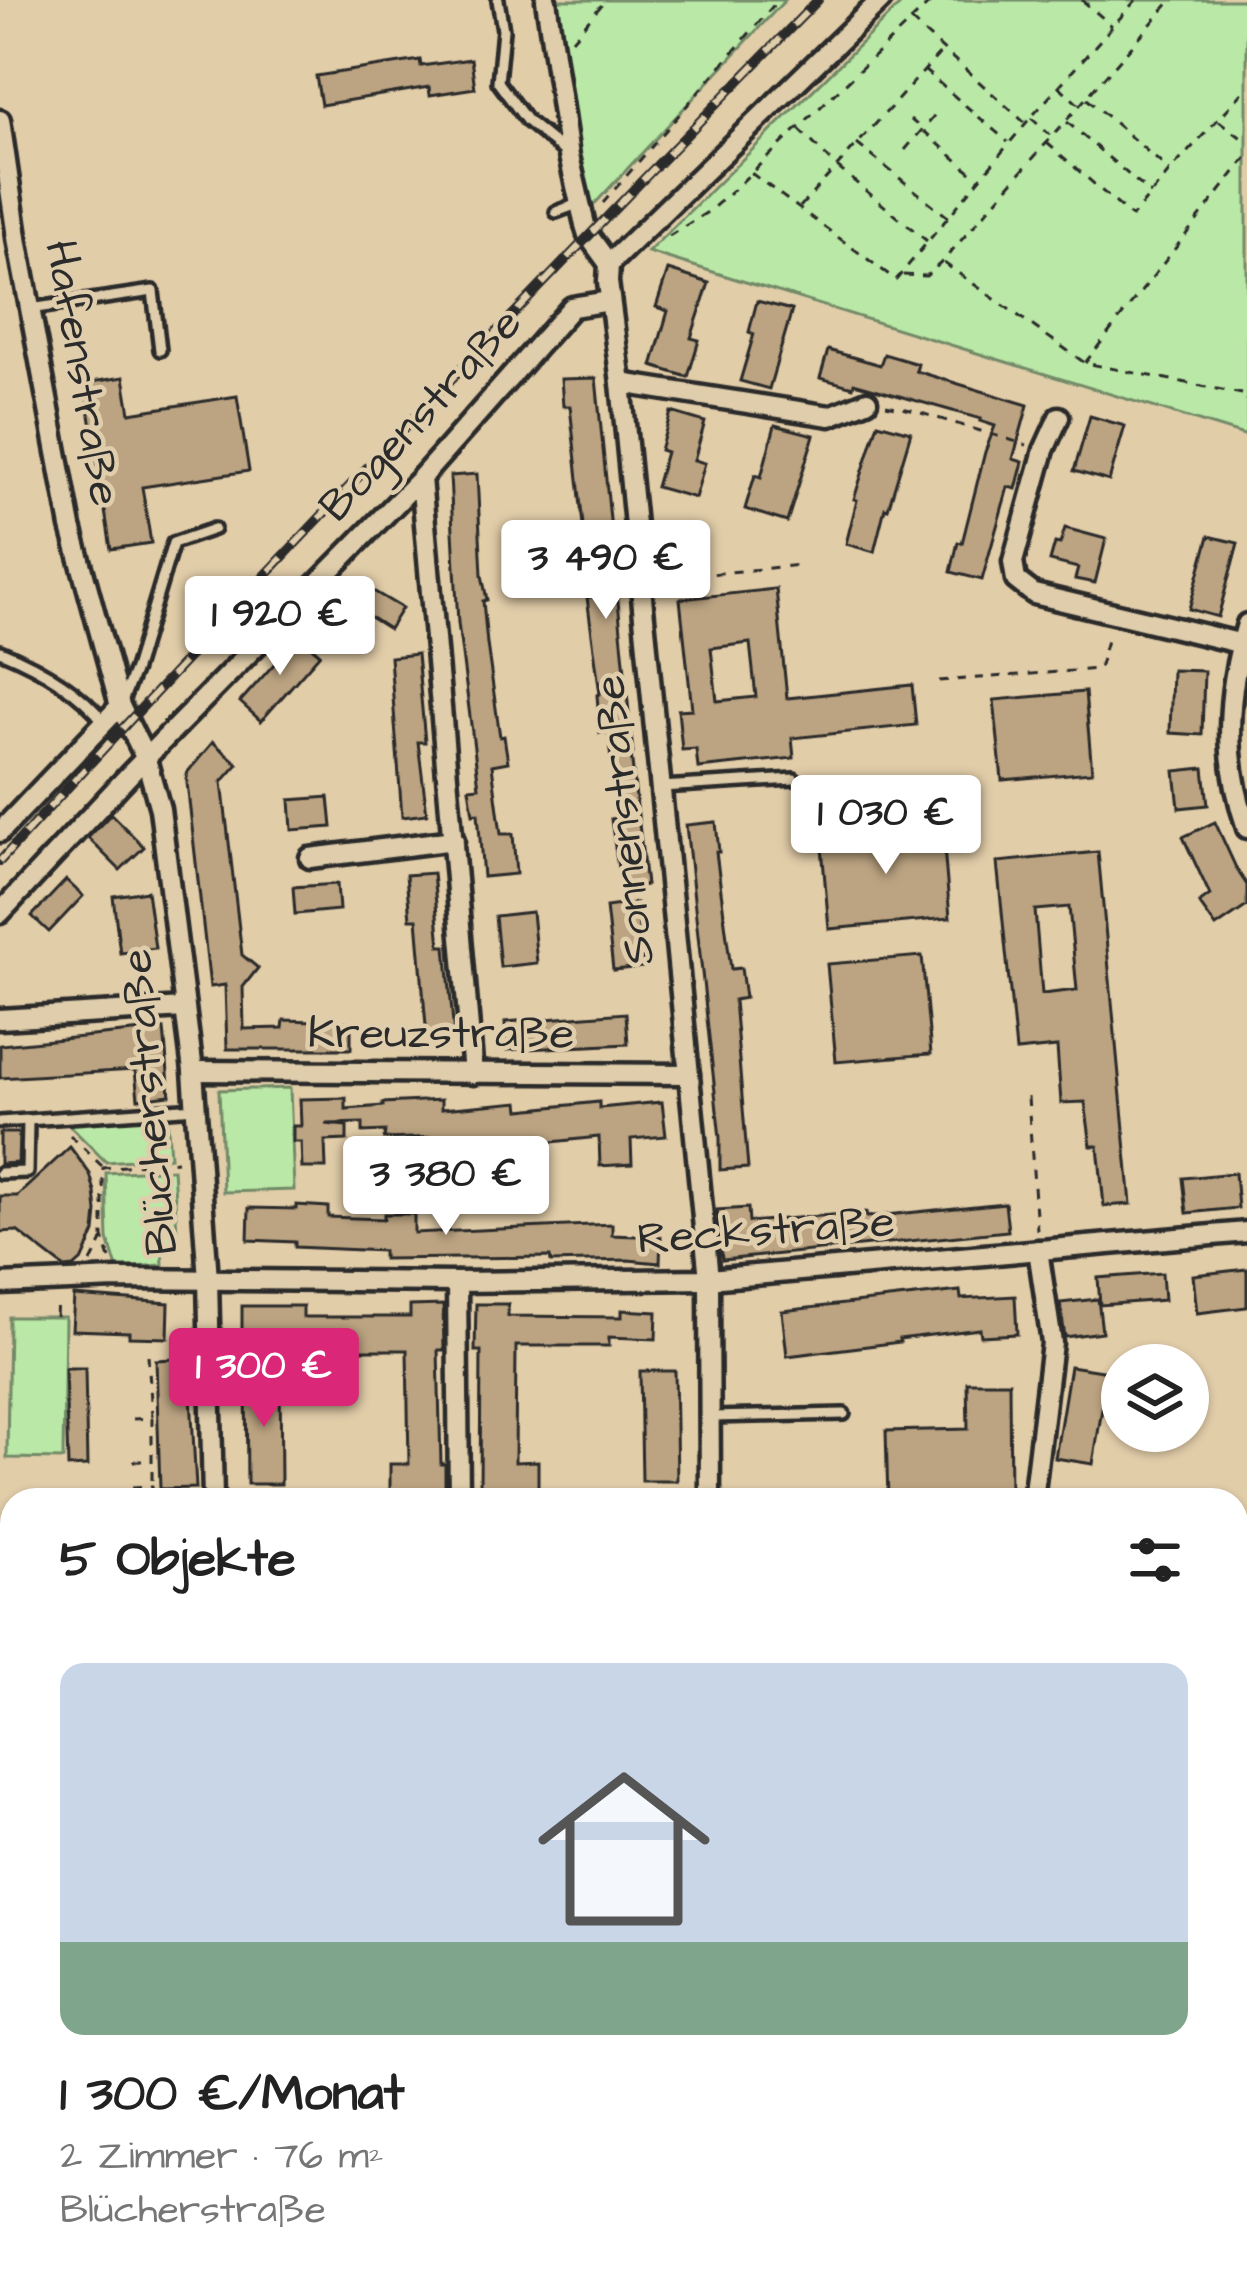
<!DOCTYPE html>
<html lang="de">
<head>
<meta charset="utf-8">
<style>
  body { margin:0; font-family:"Architects Daughter",sans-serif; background:#f2f2f2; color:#222; height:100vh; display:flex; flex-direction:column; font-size:45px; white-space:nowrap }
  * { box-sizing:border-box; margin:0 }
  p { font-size:39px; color:#767676 }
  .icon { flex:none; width:66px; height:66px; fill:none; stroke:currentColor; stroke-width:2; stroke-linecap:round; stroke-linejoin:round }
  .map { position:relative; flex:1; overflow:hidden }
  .details { position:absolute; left:0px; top:1488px; width:1248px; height:807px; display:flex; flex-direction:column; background:#fff; border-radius:36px 36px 0 0; box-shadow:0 3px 9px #0004 }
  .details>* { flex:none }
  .tools { position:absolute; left:1101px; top:1344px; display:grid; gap:24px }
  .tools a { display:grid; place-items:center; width:108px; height:108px; border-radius:50%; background:#fff; box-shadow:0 3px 9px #0004; font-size:60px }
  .price { position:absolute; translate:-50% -102px; padding:0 27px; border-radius:12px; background:#fff; color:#222; font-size:39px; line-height:78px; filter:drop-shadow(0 3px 6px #0008) }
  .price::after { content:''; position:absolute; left:50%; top:72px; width:36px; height:27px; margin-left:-18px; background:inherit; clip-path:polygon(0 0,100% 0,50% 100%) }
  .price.selected { background:#db2777; color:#fff }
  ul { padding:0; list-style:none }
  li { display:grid; align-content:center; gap:24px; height:636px; padding:0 60px }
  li+li { border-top:3px solid #e0e0e0 }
  li span { display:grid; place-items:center; height:372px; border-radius:24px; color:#555 }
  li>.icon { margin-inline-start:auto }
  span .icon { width:216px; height:216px; fill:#fffc; stroke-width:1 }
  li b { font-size:51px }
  h2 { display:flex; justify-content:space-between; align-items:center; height:144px; padding:0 60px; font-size:51px }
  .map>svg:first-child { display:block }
  .green { fill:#bae8a6; stroke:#728a68; stroke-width:3 }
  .building { fill:#bca482; stroke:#2b2b2b; stroke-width:3; fill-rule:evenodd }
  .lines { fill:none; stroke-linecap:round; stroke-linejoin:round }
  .lane-casing { stroke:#2b2b2b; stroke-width:18 }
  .street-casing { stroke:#2b2b2b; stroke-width:27 }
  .secondary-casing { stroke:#2b2b2b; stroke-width:36 }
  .path { stroke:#2b2b2b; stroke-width:3; stroke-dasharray:9 9; stroke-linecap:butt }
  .lane { stroke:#dfcdab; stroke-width:9 }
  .street { stroke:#dfcdab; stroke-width:18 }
  .secondary { stroke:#dfcdab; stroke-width:27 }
  .rail-casing { stroke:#2b2b2b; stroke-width:10 }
  .rail { stroke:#dfcdab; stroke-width:6; stroke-dasharray:18; stroke-linecap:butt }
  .labels { text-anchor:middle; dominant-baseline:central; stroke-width:9; stroke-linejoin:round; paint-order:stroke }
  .street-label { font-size:45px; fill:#2b2b2b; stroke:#dfcdab }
</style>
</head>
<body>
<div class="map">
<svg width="1247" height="2293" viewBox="0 0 1247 2293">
  <rect width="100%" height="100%" fill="#e2cda9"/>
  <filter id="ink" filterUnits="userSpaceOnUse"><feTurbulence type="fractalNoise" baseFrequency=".00833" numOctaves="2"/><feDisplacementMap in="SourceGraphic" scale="24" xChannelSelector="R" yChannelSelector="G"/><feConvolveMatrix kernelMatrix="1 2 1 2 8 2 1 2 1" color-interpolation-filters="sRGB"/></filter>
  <g filter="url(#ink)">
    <g class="green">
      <path d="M 555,0 L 785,0 L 588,211 Z"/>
      <path d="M 905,0 L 1247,0 L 1247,436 L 648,252 Z"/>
      <path d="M 290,1088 L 294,1190 L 223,1192 L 219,1090 Z"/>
      <path d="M 167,1115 L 170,1157 L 106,1162 L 67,1123 Z"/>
      <path d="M 173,1169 L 178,1247 L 162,1248 L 163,1265 L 117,1268 L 108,1239 L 106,1173 Z"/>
      <path d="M 9,1317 L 65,1317 L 63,1459 L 7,1458 Z"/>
    </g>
    <g class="building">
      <path d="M 471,59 L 475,88 L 430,95 L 429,87 L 321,105 L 316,76 L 420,60 L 421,66 Z"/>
      <path d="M 668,270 L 709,283 L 691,338 L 699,340 L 688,377 L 652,366 L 668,311 L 656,307 Z"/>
      <path d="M 757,301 L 792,310 L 769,389 L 740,381 L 754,334 L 749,332 Z"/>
      <path d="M 828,350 L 880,365 L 884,354 L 918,364 L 916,371 L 1028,405 L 1013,459 L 1023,462 L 1016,489 L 1008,487 L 982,580 L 951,572 L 958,542 L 962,543 L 985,452 L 995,426 L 980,421 L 981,419 L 854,383 L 853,387 L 820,378 Z"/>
      <path d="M 124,377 L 130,413 L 237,396 L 249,471 L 142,487 L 151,543 L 111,549 L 85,383 Z"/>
      <path d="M 596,378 L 633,753 L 631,754 L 646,885 L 621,889 L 611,819 L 617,818 L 608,732 L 600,733 L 597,695 L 600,694 L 587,597 L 590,597 L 586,553 L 570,406 L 563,406 L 561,379 Z"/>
      <path d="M 671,412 L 705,422 L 694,460 L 705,463 L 695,498 L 656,487 L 666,452 L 660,450 Z"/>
      <path d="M 1090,416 L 1125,426 L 1109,481 L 1074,471 Z"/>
      <path d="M 878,423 L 911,432 L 888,509 L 885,508 L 874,552 L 846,544 L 857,500 L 854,499 Z"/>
      <path d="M 775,425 L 814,435 L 787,522 L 745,509 L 755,475 L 761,477 Z"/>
      <path d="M 477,474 L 482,575 L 487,600 L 483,601 L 487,644 L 500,737 L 504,736 L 508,762 L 492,765 L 501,834 L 513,834 L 516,874 L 483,877 L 478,813 L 473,814 L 469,788 L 479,787 L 458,623 L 450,476 Z"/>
      <path d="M 692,527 L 696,560 L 662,565 L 658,531 Z"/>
      <path d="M 1065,528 L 1106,539 L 1095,583 L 1075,579 L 1078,568 L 1050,561 L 1055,543 L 1060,544 Z"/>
      <path d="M 1209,536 L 1238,543 L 1218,617 L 1189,609 Z"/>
      <path d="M 363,585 L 402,608 L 389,629 L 351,605 Z"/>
      <path d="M 776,589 L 787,698 L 912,685 L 916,725 L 792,738 L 794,758 L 698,768 L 696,749 L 682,750 L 678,710 L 692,709 L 680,599 ZM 750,643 L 756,697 L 717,701 L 711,648 Z"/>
      <path d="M 299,636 L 320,654 L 261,721 L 240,702 Z"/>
      <path d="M 417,654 L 425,742 L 418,742 L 427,814 L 402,817 L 390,657 Z"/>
      <path d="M 1172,670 L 1204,671 L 1202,735 L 1170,733 Z"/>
      <path d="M 1085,692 L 1092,772 L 1002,780 L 994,700 Z"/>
      <path d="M 213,742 L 238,764 L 222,782 L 242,955 L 258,968 L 243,987 L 244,1029 L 283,1028 L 284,1020 L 351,1022 L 351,1049 L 227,1049 L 225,985 L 210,987 L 186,774 Z"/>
      <path d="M 1204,768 L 1208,805 L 1179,808 L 1175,771 Z"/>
      <path d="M 329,797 L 332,827 L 292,830 L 290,800 Z"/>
      <path d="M 111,814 L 144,847 L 120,870 L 88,838 Z"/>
      <path d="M 716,822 L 719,852 L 716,852 L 731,969 L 741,968 L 745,998 L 734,1000 L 748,1168 L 720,1170 L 720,1138 L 686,825 Z"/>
      <path d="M 1215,822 L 1237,870 L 1247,885 L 1247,906 L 1216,927 L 1199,903 L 1210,895 L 1183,837 Z"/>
      <path d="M 942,824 L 950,918 L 829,929 L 821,835 Z"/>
      <path d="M 1098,852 L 1131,1204 L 1104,1206 L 1098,1146 L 1091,1146 L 1085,1102 L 1061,1103 L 1057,1047 L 1016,1051 L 997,862 ZM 1069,907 L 1077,990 L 1042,994 L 1035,910 Z"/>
      <path d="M 433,873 L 440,946 L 446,946 L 454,1035 L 427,1038 L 417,919 L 410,919 L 406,875 Z"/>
      <path d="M 66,880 L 83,896 L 49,932 L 32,916 Z"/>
      <path d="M 337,884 L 339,910 L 295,914 L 293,887 Z"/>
      <path d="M 147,891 L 155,948 L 120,953 L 113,896 Z"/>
      <path d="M 636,903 L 644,967 L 613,970 L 606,907 Z"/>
      <path d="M 532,912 L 537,963 L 500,967 L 495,916 Z"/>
      <path d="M 922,956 L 931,1054 L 836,1062 L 827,964 Z"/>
      <path d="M 626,1013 L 628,1044 L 506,1050 L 505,1022 Z"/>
      <path d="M 164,1029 L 170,1095 L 138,1099 L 135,1070 L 0,1078 L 0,1045 Z"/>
      <path d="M 346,1098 L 346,1109 L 383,1106 L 383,1103 L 441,1100 L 441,1109 L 519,1102 L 520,1110 L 599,1102 L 599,1108 L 662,1102 L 666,1136 L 631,1139 L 632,1164 L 600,1166 L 599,1137 L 542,1143 L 544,1177 L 512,1178 L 510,1135 L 461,1139 L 463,1167 L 442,1168 L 440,1137 L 384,1139 L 385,1131 L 363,1132 L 363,1123 L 325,1124 L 347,1126 L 347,1140 L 325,1141 L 326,1168 L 302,1168 L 301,1142 L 293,1142 L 293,1126 L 301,1126 L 300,1099 Z"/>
      <path d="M 0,1133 L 19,1133 L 18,1163 L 0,1164 Z"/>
      <path d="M 70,1147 L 90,1174 L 95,1192 L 97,1212 L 95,1232 L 83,1259 L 74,1267 L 65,1268 L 17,1231 L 0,1232 L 0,1196 L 17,1196 Z"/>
      <path d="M 1235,1173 L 1238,1208 L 1187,1213 L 1183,1178 Z"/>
      <path d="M 1005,1203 L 1008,1231 L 722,1260 L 717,1210 L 748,1208 L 749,1222 L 866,1212 L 867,1217 Z"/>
      <path d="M 296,1205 L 328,1207 L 328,1217 L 384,1219 L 384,1214 L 414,1214 L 414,1233 L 612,1224 L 612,1235 L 661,1237 L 660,1263 L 628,1260 L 551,1262 L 550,1257 L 383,1259 L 383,1251 L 295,1247 L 295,1242 L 248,1240 L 249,1208 L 296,1209 Z"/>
      <path d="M 1247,1269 L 1247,1307 L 1197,1313 L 1193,1275 Z"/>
      <path d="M 1162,1273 L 1164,1300 L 1100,1305 L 1098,1278 Z"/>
      <path d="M 960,1291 L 961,1299 L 1015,1296 L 1017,1334 L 981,1336 L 980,1329 L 899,1339 L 900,1342 L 787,1356 L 782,1311 Z"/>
      <path d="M 74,1296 L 169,1303 L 168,1338 L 129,1337 L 129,1332 L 72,1330 Z"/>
      <path d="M 1098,1299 L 1102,1332 L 1065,1337 L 1060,1303 Z"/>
      <path d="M 476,1304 L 508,1304 L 508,1316 L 622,1317 L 622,1310 L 657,1312 L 656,1339 L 609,1337 L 609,1346 L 516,1346 L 515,1462 L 538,1461 L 538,1492 L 480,1492 L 481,1351 L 475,1351 Z"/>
      <path d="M 443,1305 L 444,1350 L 438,1350 L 441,1464 L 445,1464 L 445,1494 L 390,1494 L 390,1464 L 409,1464 L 407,1350 L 314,1350 L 314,1338 L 242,1338 L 242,1306 L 303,1306 L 303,1317 L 410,1317 L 410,1306 Z"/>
      <path d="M 193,1358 L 194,1396 L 191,1396 L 196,1488 L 160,1489 L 156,1360 Z"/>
      <path d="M 1070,1366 L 1108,1372 L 1093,1464 L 1055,1458 Z"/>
      <path d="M 65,1368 L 85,1368 L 87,1466 L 68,1467 Z"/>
      <path d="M 640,1371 L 675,1371 L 677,1481 L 642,1481 Z"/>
      <path d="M 280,1376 L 281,1484 L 247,1484 L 246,1377 Z"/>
      <path d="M 967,1382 L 1009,1382 L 1010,1500 L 888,1500 L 886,1431 L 968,1429 Z"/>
    </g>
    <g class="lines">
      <defs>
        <g id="lane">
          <path d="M 498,0 L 503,30 L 498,82 L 527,121 L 565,152"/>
          <path d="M 556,212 L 580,203"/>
          <path d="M 30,309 L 153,291 L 160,350"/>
          <path d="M 0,651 C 39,667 78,689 104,722"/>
          <path d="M 122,701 L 135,669 L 173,543 L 214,529"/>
          <path d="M 661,787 L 794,779"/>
          <path d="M 0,1122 L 196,1108"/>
          <path d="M 0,1173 L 27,1172 L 28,1121"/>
          <path d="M 711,1417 L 844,1414"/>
          <path d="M 0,2085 L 12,2067"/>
          <path d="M 559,2293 L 562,2283"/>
          <path d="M 619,2293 L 622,2283"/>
        </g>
        <g id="street">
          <path d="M 546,0 L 569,156 L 585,225 L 588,235 L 609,264 L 608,282 L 621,383 L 709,1279 L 710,1500"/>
          <path d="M 0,120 L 18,244 L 71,527 L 120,706 L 146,759 L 160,809 L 193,1071 L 208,1279 L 213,1500"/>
          <path d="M 609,264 L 881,0"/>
          <path d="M 621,383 L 830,416 L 867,401"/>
          <path d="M 1059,417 L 1044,450 L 1013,562 L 1016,580 L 1034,594 L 1247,645"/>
          <path d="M 421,478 L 473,1074"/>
          <path d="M 1247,624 C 1226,694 1223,759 1247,828"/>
          <path d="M 0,832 L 120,706"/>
          <path d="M 310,858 L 454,840"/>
          <path d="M 0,913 L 130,774 L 421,478 L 572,307 L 610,301"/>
          <path d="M 0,1019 L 184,1008"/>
          <path d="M 193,1071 L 689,1074"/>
          <path d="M 457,1282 L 459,1500"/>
          <path d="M 0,1284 L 116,1279 L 457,1282 L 709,1279 L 1247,1232"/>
          <path d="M 1033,1500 L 1052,1343 L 1038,1250"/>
          <path d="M 1236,1972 L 1247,1975"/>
          <path d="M 1236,2062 L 1247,2023"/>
          <path d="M 0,2261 L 12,2267"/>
          <path d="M 44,2283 L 64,2293"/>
          <path d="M 901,2283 L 953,2293"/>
          <path d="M 1171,2293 L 1174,2283"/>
        </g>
        <g id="secondary">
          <path d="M 1236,1583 L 1247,1582"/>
          <path d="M 0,1605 L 12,1605"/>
          <path d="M 0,2150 L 12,2126"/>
        </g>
      </defs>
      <use href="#lane" class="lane-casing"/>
      <use href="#street" class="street-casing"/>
      <use href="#secondary" class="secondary-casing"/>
      <g class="path">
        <path d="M 1082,0 L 1112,26"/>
        <path d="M 911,21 L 1024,122"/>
        <path d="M 572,39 L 606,0"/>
        <path d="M 924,70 L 1008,142"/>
        <path d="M 1059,86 L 1078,104"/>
        <path d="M 1087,99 L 1170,171"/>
        <path d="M 1031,118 L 1050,135"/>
        <path d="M 910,119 L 980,180"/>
        <path d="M 1219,121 L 1247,142"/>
        <path d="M 1067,122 L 1151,194"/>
        <path d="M 799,129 L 837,167 L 927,241"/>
        <path d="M 1047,143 L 1132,217 L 1170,171 L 1247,88"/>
        <path d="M 857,144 L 948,217"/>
        <path d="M 905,150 L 938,111"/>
        <path d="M 751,173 L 896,280 L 1026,123 L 1136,0"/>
        <path d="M 603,203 L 778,0"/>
        <path d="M 800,207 L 942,51"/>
        <path d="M 669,236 L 709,211 L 730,193 L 933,0"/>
        <path d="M 944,263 L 1085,363 L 1247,395"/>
        <path d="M 903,275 L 926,276 L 942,262 L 1172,0"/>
        <path d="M 1085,363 L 1247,157"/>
        <path d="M 886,405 L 911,410 L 1027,445"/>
        <path d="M 660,579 L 800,565"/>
        <path d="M 939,681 L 1099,669 L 1109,633"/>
        <path d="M 1028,1097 L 1037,1230"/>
        <path d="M 70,1135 L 102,1166"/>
        <path d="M 110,1259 L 103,1237 L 103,1168 L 177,1161"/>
        <path d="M 91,1262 L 103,1239"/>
        <path d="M 56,1317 L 57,1300"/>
        <path d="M 148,1355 L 152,1416"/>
        <path d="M 133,1419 L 152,1418 L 152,1486"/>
        <path d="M 133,1461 L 150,1461"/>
        <path d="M 132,1487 L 152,1486 L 153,1496 L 193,1496"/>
      </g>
      <use href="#lane" class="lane"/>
      <use href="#street" class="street"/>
      <use href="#secondary" class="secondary"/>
      <defs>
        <path id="rail" d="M 0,861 C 268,569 541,283 818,0"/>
      </defs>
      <use href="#rail" class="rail-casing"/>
      <use href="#rail" class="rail"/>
    </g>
  </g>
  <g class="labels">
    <g class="street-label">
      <text transform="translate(82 373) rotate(80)">Hafenstraße</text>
      <text transform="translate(421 415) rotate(-47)">Bogenstraße</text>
      <text transform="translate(625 820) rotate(-96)">Sonnenstraße</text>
      <text x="441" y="1034">Kreuzstraße</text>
      <text transform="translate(150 1102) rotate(-95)">Blücherstraße</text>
      <text transform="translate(766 1231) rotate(-4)">Reckstraße</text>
    </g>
  </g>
</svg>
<div class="tools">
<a><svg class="icon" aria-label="layers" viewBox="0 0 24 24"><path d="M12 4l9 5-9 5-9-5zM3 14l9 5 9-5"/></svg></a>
</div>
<b class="price" style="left:606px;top:622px">3 490 €</b>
<b class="price" style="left:280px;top:678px">1 920 €</b>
<b class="price" style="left:886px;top:877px">1 030 €</b>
<b class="price" style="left:446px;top:1238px">3 380 €</b>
<b class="price selected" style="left:264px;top:1430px">1 300 €</b>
<section class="details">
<h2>5 Objekte<svg class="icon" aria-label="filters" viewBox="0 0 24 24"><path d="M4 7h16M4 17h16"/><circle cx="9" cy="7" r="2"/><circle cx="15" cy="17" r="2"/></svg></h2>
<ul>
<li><span style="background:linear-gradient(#c9d6e8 75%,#7fa58c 0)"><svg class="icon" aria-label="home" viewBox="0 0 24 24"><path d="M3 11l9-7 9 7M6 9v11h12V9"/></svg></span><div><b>1 300 €/Monat</b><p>2 Zimmer · 76 m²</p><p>Blücherstraße</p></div></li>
</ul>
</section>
</div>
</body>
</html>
